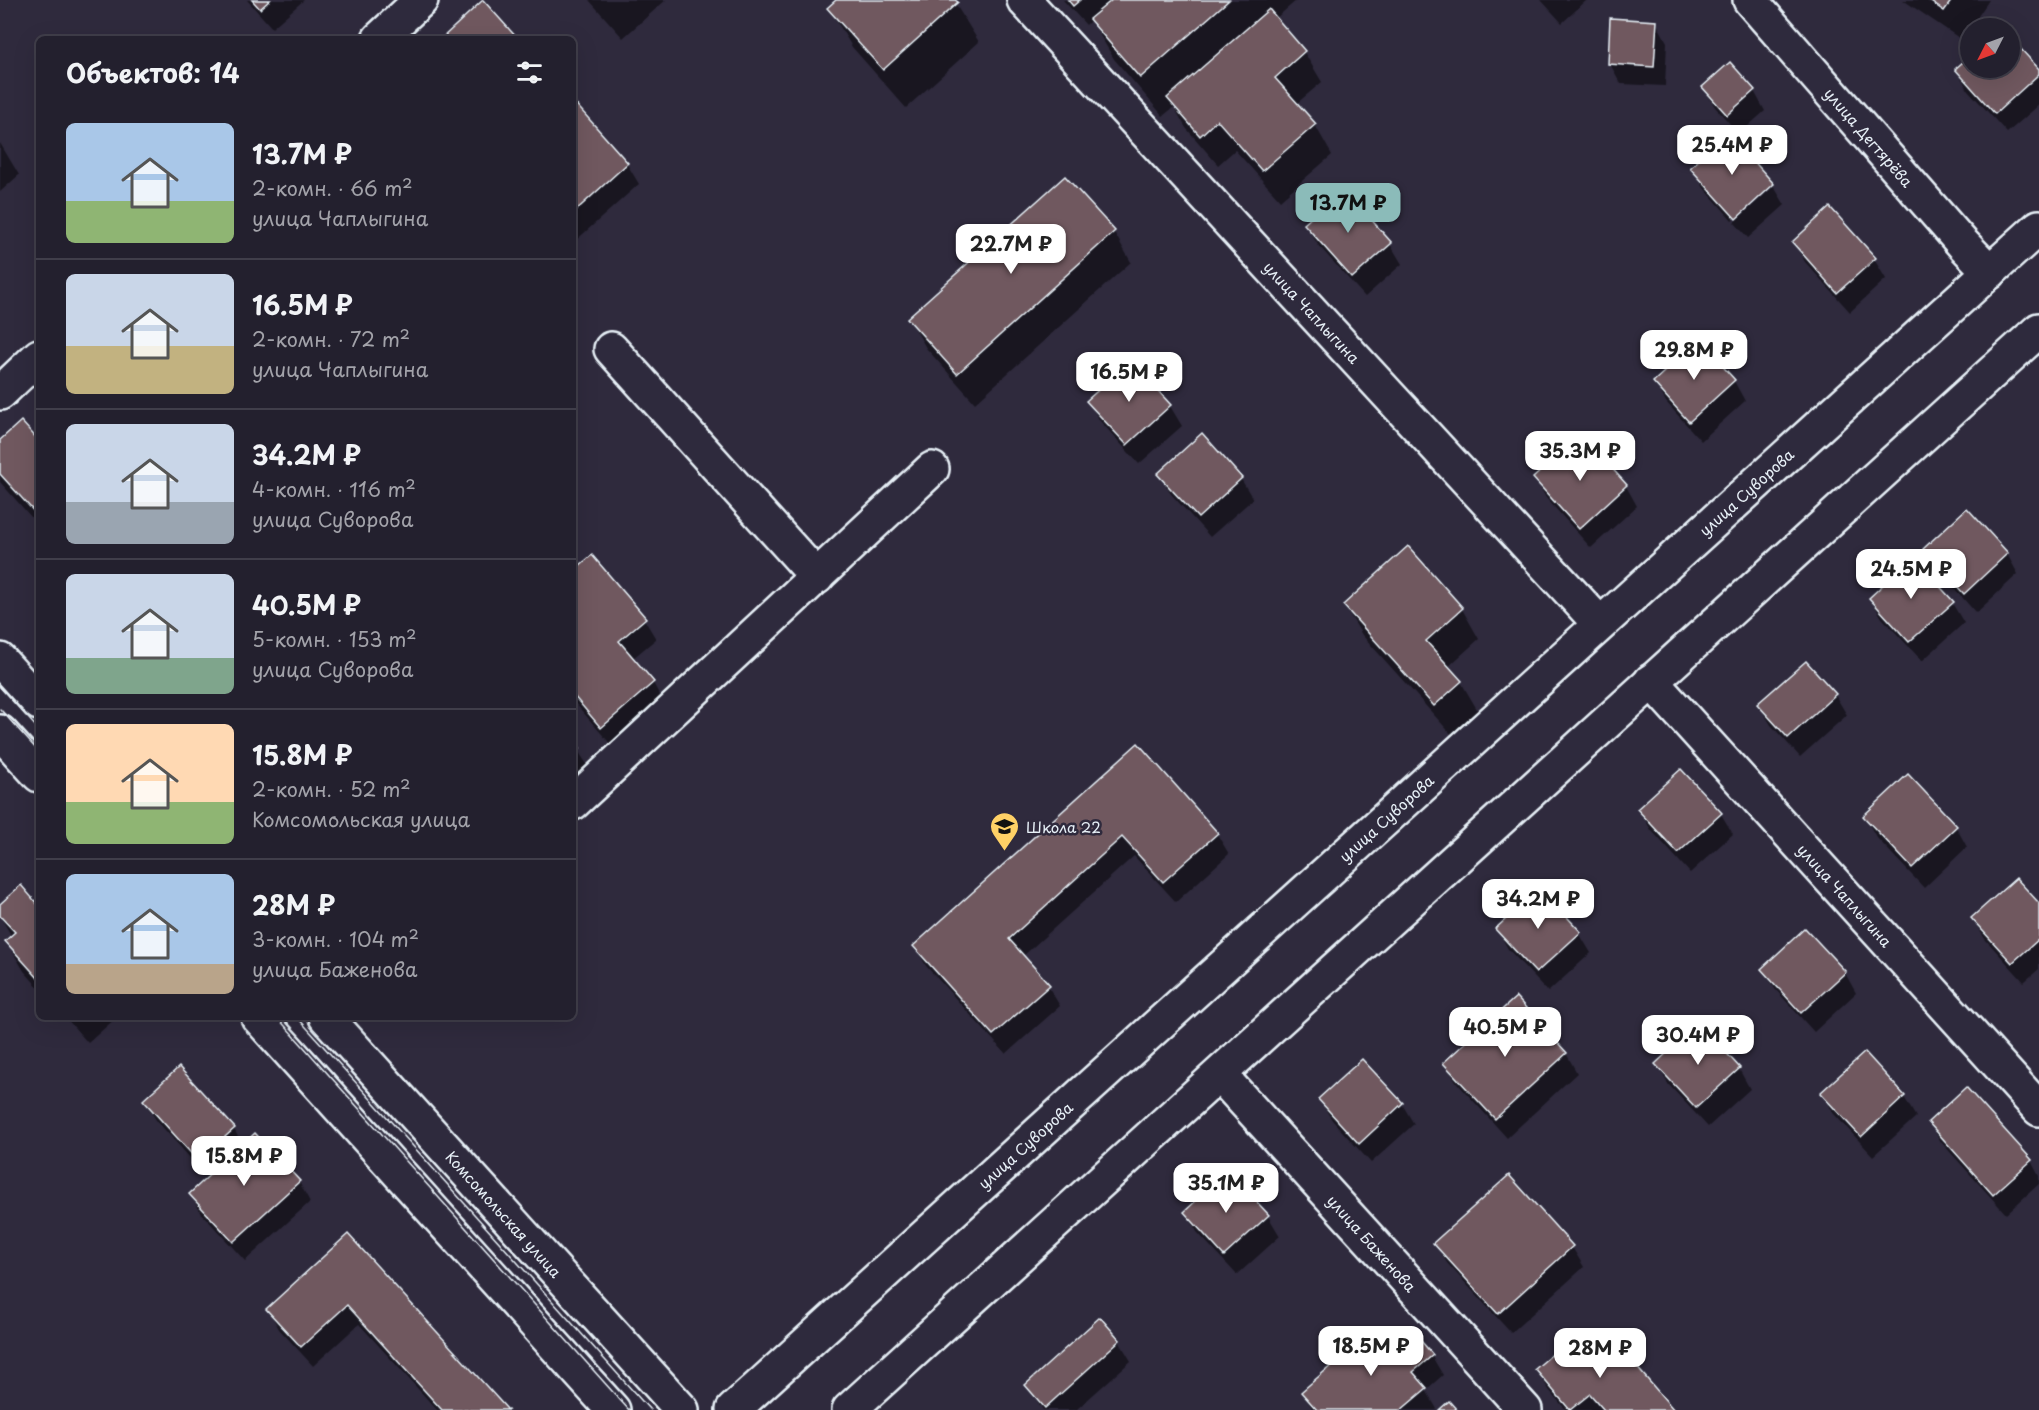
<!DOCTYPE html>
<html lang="ru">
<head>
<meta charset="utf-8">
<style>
  body { margin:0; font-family:"Playpen Sans",sans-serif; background:#2b2836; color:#f1f3f6; height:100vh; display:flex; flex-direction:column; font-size:22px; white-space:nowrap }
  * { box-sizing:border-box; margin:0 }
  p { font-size:20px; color:#a3a3aa }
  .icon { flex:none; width:33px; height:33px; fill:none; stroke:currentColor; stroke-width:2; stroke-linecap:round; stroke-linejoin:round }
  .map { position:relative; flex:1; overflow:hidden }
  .sheet { position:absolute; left:36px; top:36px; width:540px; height:984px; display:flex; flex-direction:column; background:#23202e; border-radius:9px; box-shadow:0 6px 24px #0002,0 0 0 2px #403e4a }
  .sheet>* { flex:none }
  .needle { width:39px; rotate:228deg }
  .tools { position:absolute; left:1960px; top:18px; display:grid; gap:12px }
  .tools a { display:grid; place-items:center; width:60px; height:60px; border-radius:50%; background:#23202e; box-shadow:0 6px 24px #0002,0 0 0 2px #403e4a; font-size:30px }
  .price { position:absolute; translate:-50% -51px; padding:0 14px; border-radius:12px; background:#fff; color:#222; font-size:20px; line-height:39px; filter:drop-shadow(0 2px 3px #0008) }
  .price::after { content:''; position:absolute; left:50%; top:36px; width:18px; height:14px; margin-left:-9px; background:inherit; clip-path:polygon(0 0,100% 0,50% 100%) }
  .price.selected { background:#8bbbb9; color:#111 }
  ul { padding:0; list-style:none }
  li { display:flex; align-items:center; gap:18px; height:150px; padding:0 30px }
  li+li { border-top:2px solid #403e4a }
  li span { display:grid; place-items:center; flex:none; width:168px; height:120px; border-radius:9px; color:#555 }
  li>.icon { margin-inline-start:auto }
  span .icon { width:72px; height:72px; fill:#fffc; stroke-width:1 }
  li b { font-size:26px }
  h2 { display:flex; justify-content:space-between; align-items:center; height:72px; padding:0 30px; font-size:26px }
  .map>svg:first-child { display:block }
  .shadow { fill:#0007 }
  .building { fill:#6f595e; stroke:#e8f1f8; stroke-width:1.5 }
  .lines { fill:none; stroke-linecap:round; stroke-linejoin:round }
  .minor-casing { stroke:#e8f1f8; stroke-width:38 }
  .secondary-casing { stroke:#e8f1f8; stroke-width:38 }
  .minor { stroke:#2f2a3d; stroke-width:33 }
  .secondary { stroke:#2f2a3d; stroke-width:33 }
  .tram { stroke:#e8f1f8; stroke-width:1.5 }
  .labels { text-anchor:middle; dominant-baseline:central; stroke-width:5; stroke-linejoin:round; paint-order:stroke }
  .street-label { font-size:15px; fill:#e8f1f8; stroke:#2f2a3d }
  .poi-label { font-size:15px; fill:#e8f1f8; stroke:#2f2a3d; text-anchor:start }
</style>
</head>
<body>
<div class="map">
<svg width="2039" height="1410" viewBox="0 0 2039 1410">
  <rect width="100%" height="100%" fill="#2f2a3d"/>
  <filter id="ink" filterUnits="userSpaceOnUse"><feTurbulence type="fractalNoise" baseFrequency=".0167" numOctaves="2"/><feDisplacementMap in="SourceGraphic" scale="12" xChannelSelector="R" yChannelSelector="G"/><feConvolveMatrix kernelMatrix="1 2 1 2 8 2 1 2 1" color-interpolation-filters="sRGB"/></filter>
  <g filter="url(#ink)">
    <g class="shadow">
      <path d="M 247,0 L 304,0 L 272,28 Z"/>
      <path d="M 589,0 L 666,0 L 623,38 Z"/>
      <path d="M 838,0 L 953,0 L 979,42 L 906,108 L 852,47 L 829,8 Z"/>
      <path d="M 1063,0 L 1297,0 L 1275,19 L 1304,52 L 1322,82 L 1296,104 L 1315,125 L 1332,155 L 1280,200 L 1235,150 L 1218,165 L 1186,128 L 1174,107 L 1163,116 L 1114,59 L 1091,20 L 1086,25 Z"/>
      <path d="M 1541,0 L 1587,0 L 1562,23 Z"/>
      <path d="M 1903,0 L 1989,0 L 1962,40 Z"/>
      <path d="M 1656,22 L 1667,42 L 1665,86 L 1621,84 L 1610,64 Z"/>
      <path d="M 2010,39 L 2039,71 L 2039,105 L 2007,133 L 1968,90 L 1957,70 L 1971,57 L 1971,68 L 2010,68 Z"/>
      <path d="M 1704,87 L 1754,91 L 1765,111 L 1739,134 L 1715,107 Z"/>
      <path d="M 573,104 L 627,164 L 639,184 L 573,243 Z"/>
      <path d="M 1729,135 L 1773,185 L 1785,205 L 1748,238 L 1734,222 L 1772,188 L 1772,184 L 1732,220 L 1704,188 L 1692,168 Z"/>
      <path d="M 0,143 L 19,175 L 0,192 Z"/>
      <path d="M 1065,178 L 1114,232 L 1131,262 L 975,403 L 926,348 L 909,318 Z"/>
      <path d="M 1306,225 L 1390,244 L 1402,264 L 1365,297 L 1318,245 Z"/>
      <path d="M 1794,242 L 1874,259 L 1886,279 L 1850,312 L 1805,262 Z"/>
      <path d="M 1734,381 L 1745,401 L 1701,441 L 1666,402 L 1655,382 Z"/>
      <path d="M 1088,401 L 1170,406 L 1182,426 L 1139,464 L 1100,421 Z"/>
      <path d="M 0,442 L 39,443 L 39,526 L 0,482 Z"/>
      <path d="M 1159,474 L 1241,479 L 1253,499 L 1210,537 L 1171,494 Z"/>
      <path d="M 1535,478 L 1626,486 L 1637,506 L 1591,548 L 1546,498 Z"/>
      <path d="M 1925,549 L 2007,554 L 2018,574 L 1976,613 L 1937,569 Z"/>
      <path d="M 573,573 L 644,619 L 656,639 L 632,659 L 653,683 L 664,703 L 613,747 L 575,703 L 573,704 Z"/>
      <path d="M 1870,598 L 1952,603 L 1964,623 L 1922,661 L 1882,618 Z"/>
      <path d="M 1344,605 L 1462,609 L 1479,639 L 1448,667 L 1461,682 L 1478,711 L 1452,735 L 1362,635 Z"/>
      <path d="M 1806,663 L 1835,695 L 1847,715 L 1800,757 L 1771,725 L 1759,705 Z"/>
      <path d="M 573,743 L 590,769 L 573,785 Z"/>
      <path d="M 1138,746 L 1217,834 L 1229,854 L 1176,902 L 1134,856 L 1022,957 L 1048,986 L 1060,1006 L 1006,1054 L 926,966 L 915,946 Z"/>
      <path d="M 1681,771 L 1721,814 L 1733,834 L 1690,873 L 1651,830 L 1639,809 Z"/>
      <path d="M 1865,817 L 1956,827 L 1967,847 L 1924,888 L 1876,837 Z"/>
      <path d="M 0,906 L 39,908 L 39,988 L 24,971 L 7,942 L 12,937 L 0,916 Z"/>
      <path d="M 2039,906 L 2039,969 L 2024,982 L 1985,939 L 1973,919 Z"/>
      <path d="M 1497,929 L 1579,933 L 1591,953 L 1548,992 L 1508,949 Z"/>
      <path d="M 1805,930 L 1845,973 L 1856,993 L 1814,1032 L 1775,989 L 1763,969 Z"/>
      <path d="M 65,1017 L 117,1017 L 88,1043 Z"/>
      <path d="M 1566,1053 L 1577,1073 L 1507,1138 L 1457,1083 L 1445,1063 Z"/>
      <path d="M 1865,1054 L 1904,1097 L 1916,1117 L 1873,1156 L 1833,1113 L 1822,1093 Z"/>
      <path d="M 1362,1061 L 1402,1104 L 1414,1124 L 1371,1163 L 1332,1120 L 1320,1100 Z"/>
      <path d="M 1657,1064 L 1739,1069 L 1750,1089 L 1708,1127 L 1668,1084 Z"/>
      <path d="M 179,1069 L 234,1129 L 243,1146 L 299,1182 L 310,1202 L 245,1261 L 202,1214 L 190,1194 L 208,1178 L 156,1120 L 144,1100 Z"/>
      <path d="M 1930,1122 L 2031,1161 L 2039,1176 L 2039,1184 L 2006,1214 L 1941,1142 Z"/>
      <path d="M 1228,1173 L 1268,1216 L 1280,1236 L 1237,1275 L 1197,1232 L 1186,1212 Z"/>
      <path d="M 348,1237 L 506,1410 L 437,1410 L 359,1324 L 313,1366 L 279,1329 L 268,1309 Z"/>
      <path d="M 1435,1243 L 1572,1247 L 1584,1267 L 1511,1333 L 1447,1263 Z"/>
      <path d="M 1100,1319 L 1119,1341 L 1131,1361 L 1076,1410 L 1043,1410 L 1027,1385 Z"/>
      <path d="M 1431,1355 L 1443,1375 L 1426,1390 L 1437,1409 L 1436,1410 L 1313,1410 L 1303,1392 L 1395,1356 Z"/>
      <path d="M 1586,1359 L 1672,1410 L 1566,1410 L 1549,1390 L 1537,1370 Z"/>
    </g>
    <g class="building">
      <path d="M 252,0 L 270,0 L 260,9 Z"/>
      <path d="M 483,0 L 518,39 L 441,39 Z"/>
      <path d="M 836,0 L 955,0 L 958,2 L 883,70 L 827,8 Z"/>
      <path d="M 1068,0 L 1080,0 L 1073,6 Z"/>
      <path d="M 1112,0 L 1229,0 L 1140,78 L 1089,19 Z"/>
      <path d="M 1928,0 L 1952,0 L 1944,11 Z"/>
      <path d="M 1269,9 L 1305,51 L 1275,78 L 1316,124 L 1262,171 L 1217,120 L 1200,136 L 1167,98 Z"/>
      <path d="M 1610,18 L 1657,21 L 1654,67 L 1608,64 Z"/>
      <path d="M 2010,37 L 2039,69 L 2039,74 L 1995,114 L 1955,69 L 1971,55 L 1971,68 L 2010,68 Z"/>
      <path d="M 1730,62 L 1755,90 L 1727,115 L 1702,87 Z"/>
      <path d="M 573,101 L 628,163 L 573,213 Z"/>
      <path d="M 1729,133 L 1774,184 L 1736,219 L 1690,168 Z"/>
      <path d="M 1065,176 L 1115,231 L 957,374 L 907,318 Z"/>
      <path d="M 1344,189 L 1392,243 L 1352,278 L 1304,224 Z"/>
      <path d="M 1830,207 L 1876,258 L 1837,293 L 1792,242 Z"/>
      <path d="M 1699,340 L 1735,380 L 1689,422 L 1653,382 Z"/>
      <path d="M 1131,361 L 1171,405 L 1127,445 L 1086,401 Z"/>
      <path d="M 21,421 L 39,441 L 39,517 L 0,474 L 0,440 Z"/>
      <path d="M 1202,433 L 1242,478 L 1198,518 L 1157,474 Z"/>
      <path d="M 1581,434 L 1627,485 L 1579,529 L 1533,478 Z"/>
      <path d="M 1967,508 L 2008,553 L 1964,594 L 1923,549 Z"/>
      <path d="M 1408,546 L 1463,608 L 1426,641 L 1462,681 L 1434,706 L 1343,605 Z"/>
      <path d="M 592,555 L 646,618 L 619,641 L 654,682 L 601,728 L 573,695 L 573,571 Z"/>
      <path d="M 1913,557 L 1954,602 L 1909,642 L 1869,598 Z"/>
      <path d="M 1806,661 L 1836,694 L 1788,738 L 1757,704 Z"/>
      <path d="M 573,741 L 580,748 L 573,754 Z"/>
      <path d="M 1138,743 L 1218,833 L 1163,882 L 1122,837 L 1009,939 L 1050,985 L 993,1035 L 913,946 Z"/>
      <path d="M 1681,769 L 1722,813 L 1678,853 L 1637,809 Z"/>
      <path d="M 1908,774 L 1957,826 L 1912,868 L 1863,816 Z"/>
      <path d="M 2016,878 L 2039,903 L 2039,939 L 2012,963 L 1971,918 Z"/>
      <path d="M 21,885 L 39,906 L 39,979 L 5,941 L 15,932 L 0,916 L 0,904 Z"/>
      <path d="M 1540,888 L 1581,932 L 1536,973 L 1495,929 Z"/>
      <path d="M 1805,928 L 1846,972 L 1801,1013 L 1761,969 Z"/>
      <path d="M 1516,997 L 1567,1053 L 1495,1119 L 1443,1063 Z"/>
      <path d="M 1699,1023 L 1740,1068 L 1696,1108 L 1655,1064 Z"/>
      <path d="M 1865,1052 L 1905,1096 L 1861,1137 L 1820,1093 Z"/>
      <path d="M 1362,1059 L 1403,1103 L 1359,1144 L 1318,1099 Z"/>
      <path d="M 179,1067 L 235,1128 L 198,1161 L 143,1100 Z"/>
      <path d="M 1966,1087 L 2032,1160 L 1993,1195 L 1928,1122 Z"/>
      <path d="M 255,1133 L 300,1181 L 233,1242 L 189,1194 Z"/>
      <path d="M 1228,1171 L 1269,1215 L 1224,1256 L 1184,1212 Z"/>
      <path d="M 1509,1175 L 1573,1246 L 1498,1314 L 1433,1243 Z"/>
      <path d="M 348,1234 L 508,1410 L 442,1410 L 347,1305 L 301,1347 L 266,1309 Z"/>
      <path d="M 1100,1317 L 1120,1340 L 1045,1408 L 1025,1385 Z"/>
      <path d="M 1373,1329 L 1395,1354 L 1416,1335 L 1433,1355 L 1413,1372 L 1427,1388 L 1401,1410 L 1317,1410 L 1301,1392 Z"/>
      <path d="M 1610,1336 L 1674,1410 L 1604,1410 L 1590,1394 L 1570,1410 L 1535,1369 L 1570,1339 L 1586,1357 Z"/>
      <path d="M 1449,1401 L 1457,1410 L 1439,1410 Z"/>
    </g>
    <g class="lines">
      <defs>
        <g id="minor">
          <path d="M 1024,0 L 1600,624"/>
          <path d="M 1750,0 L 1962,243 L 1990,272"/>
          <path d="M 379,39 L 421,0"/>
          <path d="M 611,349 L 817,577"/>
          <path d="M 0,393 L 39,356"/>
          <path d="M 1651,681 L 2039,1109"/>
          <path d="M 573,803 L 932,469"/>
          <path d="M 1220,1075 L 1525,1410"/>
        </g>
        <g id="secondary">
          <path d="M 0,660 L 39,703"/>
          <path d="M 0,732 L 39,775"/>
          <path d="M 258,1017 L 613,1410"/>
          <path d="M 326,1017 L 682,1410"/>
          <path d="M 733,1410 L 2039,227"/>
          <path d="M 849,1410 L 2039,330"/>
        </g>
      </defs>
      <use href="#minor" class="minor-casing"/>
      <use href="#secondary" class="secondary-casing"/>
      <use href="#minor" class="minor"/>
      <use href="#secondary" class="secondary"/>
      <g class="tram">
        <path d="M 0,687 L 39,730"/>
        <path d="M 0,709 L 39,752"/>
        <path d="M 277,1017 L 629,1410"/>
        <path d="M 297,1017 L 650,1410"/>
      </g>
    </g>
  </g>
  <defs>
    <symbol id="school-pin" viewBox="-11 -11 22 30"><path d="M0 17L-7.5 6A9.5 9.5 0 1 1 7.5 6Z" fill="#ffd166" stroke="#2f2a3d"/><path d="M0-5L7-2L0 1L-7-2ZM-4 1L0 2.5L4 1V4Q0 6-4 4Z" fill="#111"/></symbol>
  </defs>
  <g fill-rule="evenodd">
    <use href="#school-pin" x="988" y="810" width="33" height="45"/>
  </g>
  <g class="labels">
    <g class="street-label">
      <text transform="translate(1869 137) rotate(49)">улица Дегтярёва</text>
      <text transform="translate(1312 312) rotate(47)">улица Чаплыгина</text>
      <text transform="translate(1746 492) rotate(-42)">улица Суворова</text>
      <text transform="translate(1386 818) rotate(-42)">улица Суворова</text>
      <text transform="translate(1845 895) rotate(48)">улица Чаплыгина</text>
      <text transform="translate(1025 1145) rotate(-42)">улица Суворова</text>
      <text transform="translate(504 1214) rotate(48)">Комсомольская улица</text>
      <text transform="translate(1372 1243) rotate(48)">улица Баженова</text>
    </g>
    <g class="poi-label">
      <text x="1026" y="826">Школа 22</text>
    </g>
  </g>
</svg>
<div class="tools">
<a><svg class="needle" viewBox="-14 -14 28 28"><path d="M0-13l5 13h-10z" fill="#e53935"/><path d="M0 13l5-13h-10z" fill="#a3a3aa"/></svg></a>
</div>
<b class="price" style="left:1732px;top:176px">25.4M ₽</b>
<b class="price selected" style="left:1348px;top:234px">13.7M ₽</b>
<b class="price" style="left:1011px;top:275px">22.7M ₽</b>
<b class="price" style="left:1694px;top:381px">29.8M ₽</b>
<b class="price" style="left:1129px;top:403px">16.5M ₽</b>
<b class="price" style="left:1580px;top:482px">35.3M ₽</b>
<b class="price" style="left:1911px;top:600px">24.5M ₽</b>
<b class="price" style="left:1538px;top:930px">34.2M ₽</b>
<b class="price" style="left:1505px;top:1058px">40.5M ₽</b>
<b class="price" style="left:1698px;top:1066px">30.4M ₽</b>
<b class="price" style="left:244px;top:1187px">15.8M ₽</b>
<b class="price" style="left:1226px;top:1214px">35.1M ₽</b>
<b class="price" style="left:1371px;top:1377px">18.5M ₽</b>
<b class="price" style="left:1600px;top:1379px">28M ₽</b>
<section class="sheet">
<h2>Объектов: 14<svg class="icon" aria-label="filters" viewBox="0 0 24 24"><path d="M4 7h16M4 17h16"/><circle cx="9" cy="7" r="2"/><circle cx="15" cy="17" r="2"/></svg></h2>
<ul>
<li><span style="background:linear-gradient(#a9c7e8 65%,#8fb573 0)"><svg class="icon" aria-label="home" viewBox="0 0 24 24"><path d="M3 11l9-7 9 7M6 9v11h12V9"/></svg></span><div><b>13.7M ₽</b><p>2-комн. · 66 m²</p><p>улица Чаплыгина</p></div></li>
<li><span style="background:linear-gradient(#c9d6e8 60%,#c2b280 0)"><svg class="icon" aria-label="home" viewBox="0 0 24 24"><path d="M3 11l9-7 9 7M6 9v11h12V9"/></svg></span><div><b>16.5M ₽</b><p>2-комн. · 72 m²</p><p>улица Чаплыгина</p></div></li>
<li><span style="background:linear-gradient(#c9d6e8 65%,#9aa5b1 0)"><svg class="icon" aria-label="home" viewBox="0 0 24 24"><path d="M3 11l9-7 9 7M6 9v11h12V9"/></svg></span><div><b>34.2M ₽</b><p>4-комн. · 116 m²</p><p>улица Суворова</p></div></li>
<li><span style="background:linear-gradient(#c9d6e8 70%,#7fa58c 0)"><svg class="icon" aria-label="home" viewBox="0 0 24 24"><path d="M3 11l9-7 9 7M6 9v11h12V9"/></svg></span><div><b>40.5M ₽</b><p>5-комн. · 153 m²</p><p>улица Суворова</p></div></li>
<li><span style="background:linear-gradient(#ffd9b3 65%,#8fb573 0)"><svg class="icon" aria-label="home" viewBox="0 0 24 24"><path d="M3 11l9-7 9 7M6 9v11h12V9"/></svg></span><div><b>15.8M ₽</b><p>2-комн. · 52 m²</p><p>Комсомольская улица</p></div></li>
<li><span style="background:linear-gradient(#a9c7e8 75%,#b9a48a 0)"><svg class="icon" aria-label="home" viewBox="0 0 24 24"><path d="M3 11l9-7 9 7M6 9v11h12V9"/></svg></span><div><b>28M ₽</b><p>3-комн. · 104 m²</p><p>улица Баженова</p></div></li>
</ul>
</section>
</div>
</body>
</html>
